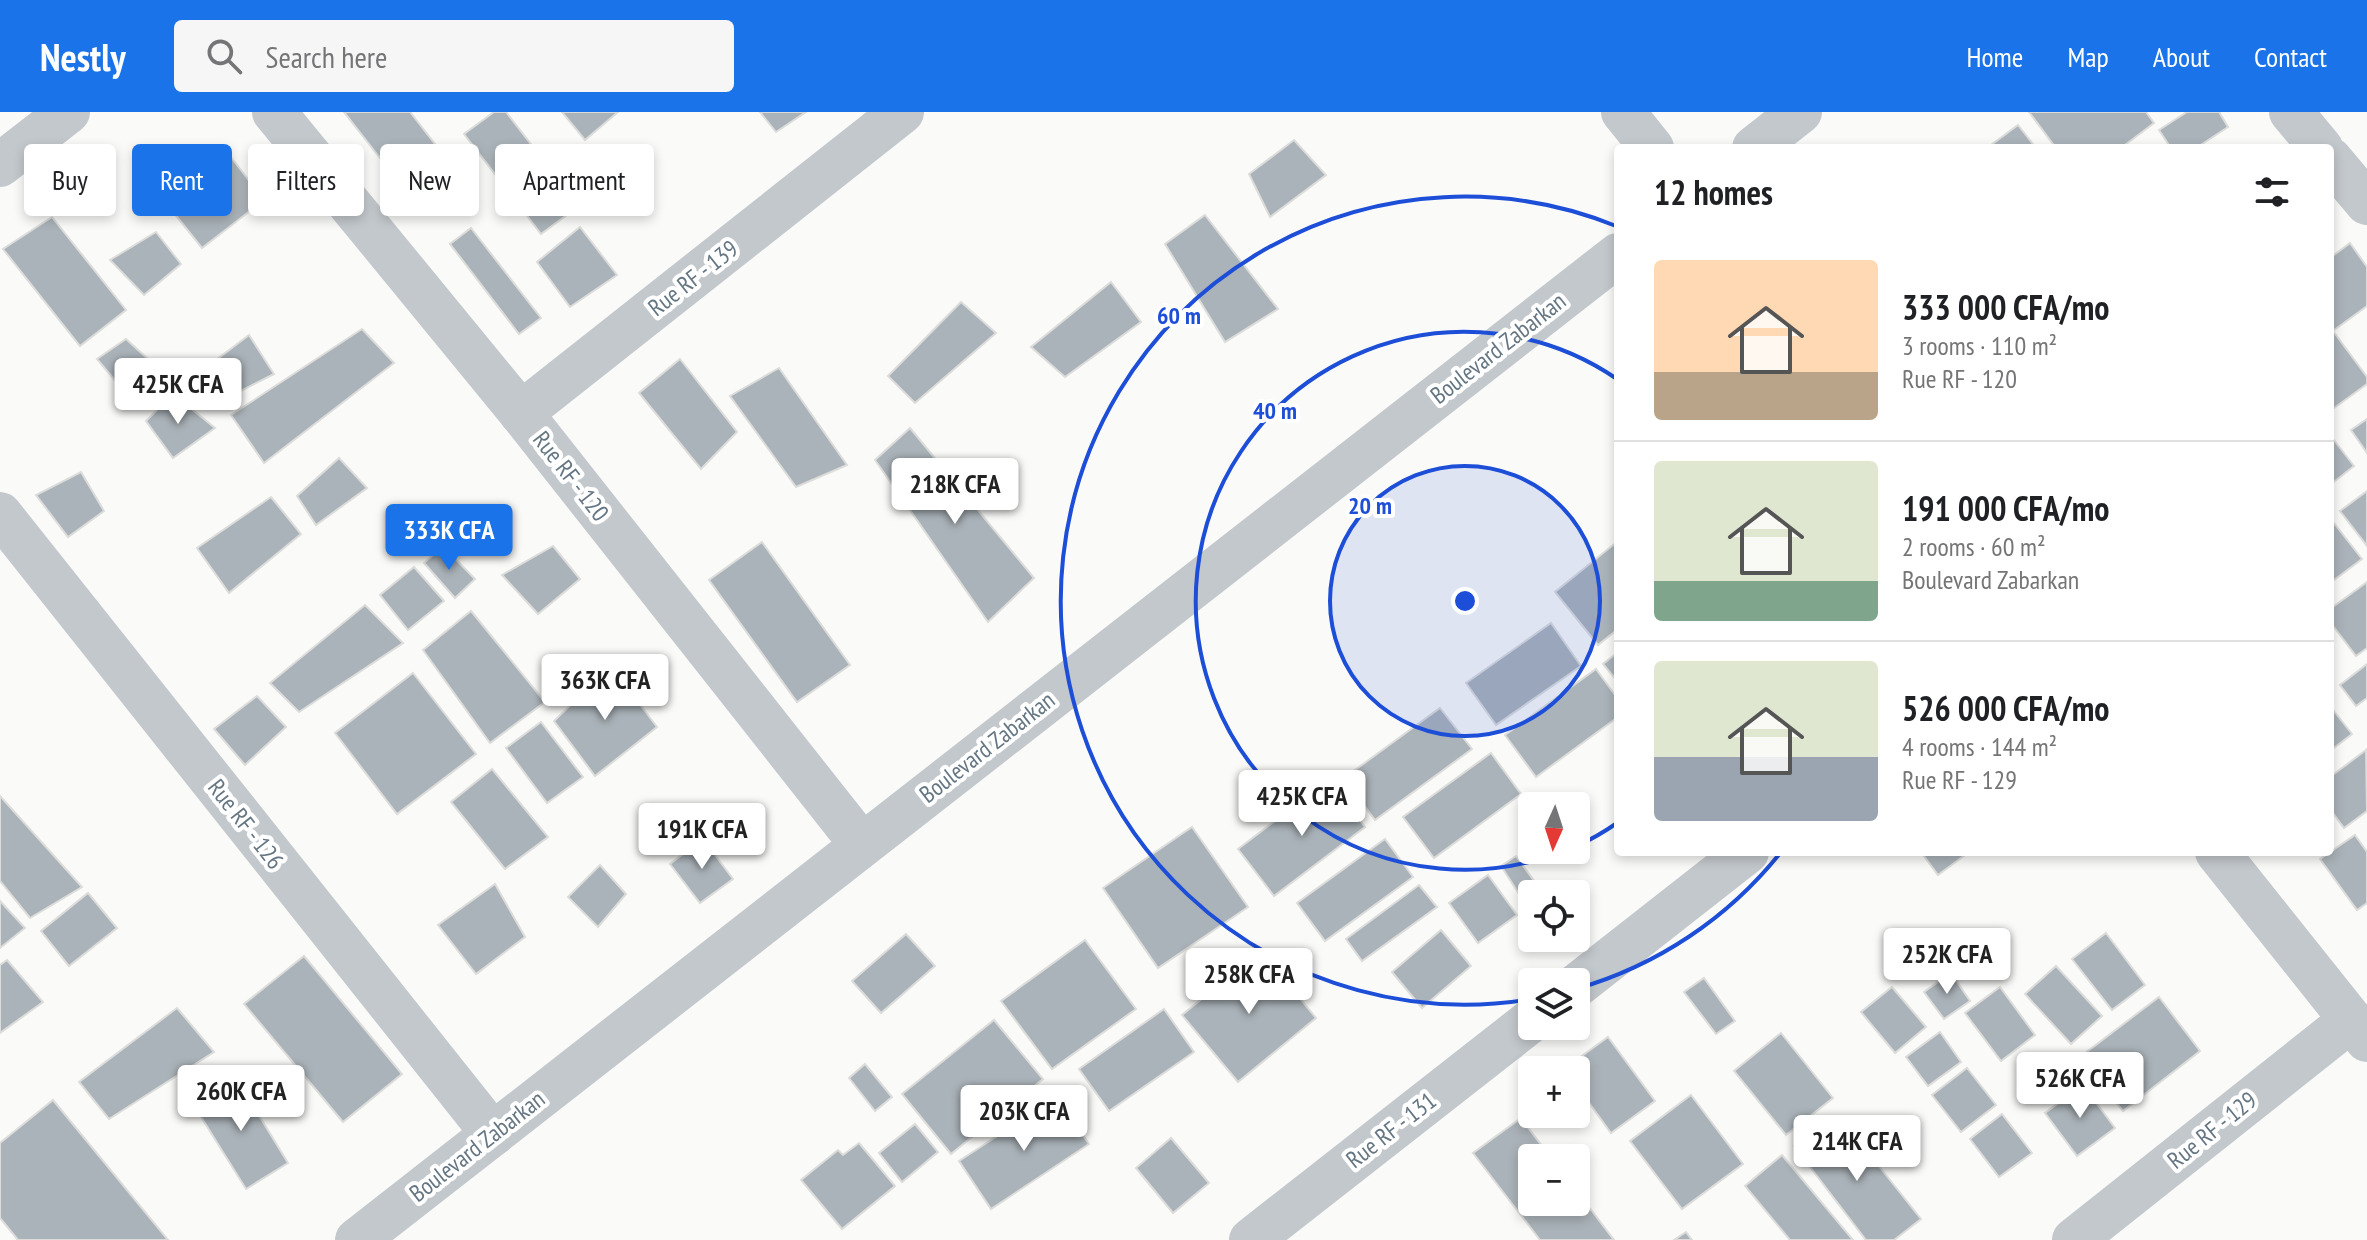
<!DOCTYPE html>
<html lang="en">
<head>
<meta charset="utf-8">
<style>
  body { margin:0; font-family:"PT Sans Narrow",sans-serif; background:#f6f6f6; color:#202124; height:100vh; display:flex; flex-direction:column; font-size:30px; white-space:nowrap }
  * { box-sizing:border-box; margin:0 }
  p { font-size:26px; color:#757577 }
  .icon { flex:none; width:44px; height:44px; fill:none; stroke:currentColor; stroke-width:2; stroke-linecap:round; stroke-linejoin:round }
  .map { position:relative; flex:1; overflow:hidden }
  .panel { position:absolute; left:1614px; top:32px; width:720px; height:712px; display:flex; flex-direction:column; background:#fff; border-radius:8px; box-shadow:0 4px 12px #0003 }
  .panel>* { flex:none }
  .banner { position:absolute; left:24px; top:32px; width:760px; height:72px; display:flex; gap:16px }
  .needle { width:52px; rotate:183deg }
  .fabs { position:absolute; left:1518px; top:680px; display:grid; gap:16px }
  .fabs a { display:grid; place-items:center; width:72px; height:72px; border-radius:8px; background:#fff; box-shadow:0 4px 12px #0003; font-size:40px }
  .price { position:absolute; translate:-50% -68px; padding:0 18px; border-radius:8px; background:#fff; color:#222; font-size:26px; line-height:52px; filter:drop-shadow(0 2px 4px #0008) }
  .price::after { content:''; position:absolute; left:50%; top:48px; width:24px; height:18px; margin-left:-12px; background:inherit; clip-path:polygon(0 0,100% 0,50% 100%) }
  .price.selected { background:#1a73e8; color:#fff }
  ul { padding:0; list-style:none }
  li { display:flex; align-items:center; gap:24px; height:200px; padding:0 40px }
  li+li { border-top:2px solid #e0e0e0 }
  li span { display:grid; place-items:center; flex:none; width:224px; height:160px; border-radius:8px; color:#555 }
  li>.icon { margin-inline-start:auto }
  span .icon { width:96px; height:96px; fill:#fffc; stroke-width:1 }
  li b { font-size:34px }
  h2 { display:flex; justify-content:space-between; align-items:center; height:96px; padding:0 40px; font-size:34px }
  .chip { padding:0 28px; border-radius:8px; background:#fff; box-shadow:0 4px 12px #0003; font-size:28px; line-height:72px }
  .chip.selected { background:#1a73e8; color:#fff }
  header { display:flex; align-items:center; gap:48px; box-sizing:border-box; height:112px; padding:0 40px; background:#1a73e8; color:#fff }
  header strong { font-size:38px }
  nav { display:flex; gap:44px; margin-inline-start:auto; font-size:28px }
  .search { width:560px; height:72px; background:#f6f6f6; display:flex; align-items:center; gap:20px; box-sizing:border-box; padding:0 28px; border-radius:8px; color:#757577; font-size:30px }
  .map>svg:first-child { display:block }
  .building { fill:#aab3b9; stroke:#dcdcda; stroke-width:2 }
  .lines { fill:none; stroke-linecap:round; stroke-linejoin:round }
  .minor { stroke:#c3c8cc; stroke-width:44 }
  .ring { fill:none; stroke:#1d4ed8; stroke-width:4 }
  .labels { text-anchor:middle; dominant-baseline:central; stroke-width:8; stroke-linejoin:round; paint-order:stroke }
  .street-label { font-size:24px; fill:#657683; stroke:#fff }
  .centre { fill:#1d4ed8; stroke:#fff; stroke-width:4 }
  .ring-label { font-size:24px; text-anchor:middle; font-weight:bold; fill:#1d4ed8; stroke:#fff; stroke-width:8; stroke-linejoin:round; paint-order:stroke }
</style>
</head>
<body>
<header>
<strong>Nestly</strong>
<div class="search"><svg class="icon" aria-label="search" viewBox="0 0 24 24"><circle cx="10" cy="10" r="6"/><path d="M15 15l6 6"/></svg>Search here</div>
<nav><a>Home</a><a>Map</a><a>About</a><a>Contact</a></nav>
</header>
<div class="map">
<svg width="2367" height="1128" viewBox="0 0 2367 1128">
  <rect width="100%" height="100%" fill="#fafaf8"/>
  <g class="building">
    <path d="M 344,0 L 410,0 L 435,32 L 394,64 Z"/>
    <path d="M 494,0 L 506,0 L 579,94 L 541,122 L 464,22 Z"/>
    <path d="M 562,0 L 618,0 L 585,28 Z"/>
    <path d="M 760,0 L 806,0 L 776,20 Z"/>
    <path d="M 2029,0 L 2146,0 L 2154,11 L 2121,36 L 2056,36 Z"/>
    <path d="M 2187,0 L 2219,0 L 2228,15 L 2196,36 L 2171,36 L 2159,18 Z"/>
    <path d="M 2018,13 L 2036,36 L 1987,36 Z"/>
    <path d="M 1294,28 L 1326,63 L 1270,105 L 1249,62 Z"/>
    <path d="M 224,36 L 264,88 L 202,136 L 161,85 Z"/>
    <path d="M 1205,103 L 1278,197 L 1225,230 L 1165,132 Z"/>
    <path d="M 52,105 L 126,198 L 80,234 L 3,137 Z"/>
    <path d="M 580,115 L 617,163 L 570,195 L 537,150 Z"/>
    <path d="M 471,116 L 541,206 L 519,222 L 450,132 Z"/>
    <path d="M 156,120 L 181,152 L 144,183 L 110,148 Z"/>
    <path d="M 2350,131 L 2367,155 L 2367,194 L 2330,221 L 2330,146 Z"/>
    <path d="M 1111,170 L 1141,210 L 1065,265 L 1031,235 Z"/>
    <path d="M 961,190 L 996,221 L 915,291 L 888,264 Z"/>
    <path d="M 362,217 L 394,251 L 264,351 L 231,303 Z"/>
    <path d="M 2333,219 L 2367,265 L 2367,272 L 2330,299 Z"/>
    <path d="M 249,223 L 274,262 L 225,287 L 203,258 Z"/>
    <path d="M 126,227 L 171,268 L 137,295 L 97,247 Z"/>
    <path d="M 680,247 L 737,320 L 701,357 L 639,281 Z"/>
    <path d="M 779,256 L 847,353 L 796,375 L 730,284 Z"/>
    <path d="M 173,282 L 215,316 L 173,346 L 146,309 Z"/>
    <path d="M 2367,307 L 2367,341 L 2351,318 Z"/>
    <path d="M 910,316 L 1034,466 L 988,510 L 875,348 Z"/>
    <path d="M 2330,323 L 2354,354 L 2330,373 Z"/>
    <path d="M 339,346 L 367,376 L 316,413 L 297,384 Z"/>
    <path d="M 81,360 L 104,399 L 68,425 L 36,383 Z"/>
    <path d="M 2367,379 L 2367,434 L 2340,399 Z"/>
    <path d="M 271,385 L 301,422 L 229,481 L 197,436 Z"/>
    <path d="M 2330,406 L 2362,447 L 2330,471 Z"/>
    <path d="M 1618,429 L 1618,517 L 1598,533 L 1555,480 Z"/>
    <path d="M 762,430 L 850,553 L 797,590 L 709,468 Z"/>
    <path d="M 443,434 L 475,467 L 455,486 L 424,451 Z"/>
    <path d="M 553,434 L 580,467 L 538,502 L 502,463 Z"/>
    <path d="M 414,455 L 444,489 L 408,518 L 380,483 Z"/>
    <path d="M 2367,470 L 2367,536 L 2356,544 L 2330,510 L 2330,497 Z"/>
    <path d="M 365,493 L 403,531 L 299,600 L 270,571 Z"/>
    <path d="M 471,499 L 545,590 L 490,631 L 423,538 Z"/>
    <path d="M 1551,511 L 1581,554 L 1496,613 L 1466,571 Z"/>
    <path d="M 1618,540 L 1618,570 L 1603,552 Z"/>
    <path d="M 2367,552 L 2367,586 L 2356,594 L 2340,573 Z"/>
    <path d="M 611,554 L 657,615 L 595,664 L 554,609 Z"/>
    <path d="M 1596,557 L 1618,587 L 1618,605 L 1536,665 L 1505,623 Z"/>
    <path d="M 413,561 L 476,642 L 397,702 L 335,621 Z"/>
    <path d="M 257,584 L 286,615 L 245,653 L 214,617 Z"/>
    <path d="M 2330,594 L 2352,622 L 2330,639 Z"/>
    <path d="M 1440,596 L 1472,637 L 1375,708 L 1344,666 Z"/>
    <path d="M 541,610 L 583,665 L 547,691 L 506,636 Z"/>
    <path d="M 2366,638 L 2367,699 L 2344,716 L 2330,697 L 2330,665 Z"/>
    <path d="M 1491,641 L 1521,682 L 1434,746 L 1403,705 Z"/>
    <path d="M 492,657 L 548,725 L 505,757 L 451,690 Z"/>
    <path d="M 1329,668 L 1365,715 L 1274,784 L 1238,737 Z"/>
    <path d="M 0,684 L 82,775 L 30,806 L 0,769 Z"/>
    <path d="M 1192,715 L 1248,795 L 1158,856 L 1103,776 Z"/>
    <path d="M 2355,723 L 2367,740 L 2367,791 L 2357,798 L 2320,747 Z"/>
    <path d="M 703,727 L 733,767 L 700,791 L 670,752 Z"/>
    <path d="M 1385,727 L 1413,765 L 1325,829 L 1297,791 Z"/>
    <path d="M 1921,740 L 1969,740 L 1938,763 Z"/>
    <path d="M 1516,744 L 1540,777 L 1523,788 L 1501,754 Z"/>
    <path d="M 600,753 L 626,782 L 598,815 L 568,785 Z"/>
    <path d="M 1488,763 L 1517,803 L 1478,831 L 1449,791 Z"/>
    <path d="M 495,772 L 525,825 L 476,862 L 438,813 Z"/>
    <path d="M 1419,773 L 1437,795 L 1362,849 L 1346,827 Z"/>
    <path d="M 88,781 L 117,816 L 69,854 L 41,819 Z"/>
    <path d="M 0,789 L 25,816 L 0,836 Z"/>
    <path d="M 1441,818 L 1471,854 L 1422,896 L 1392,860 Z"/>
    <path d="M 2106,821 L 2145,873 L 2112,898 L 2072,847 Z"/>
    <path d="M 906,822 L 935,854 L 881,901 L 852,869 Z"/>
    <path d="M 1085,828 L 1136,897 L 1052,957 L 1001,889 Z"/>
    <path d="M 1261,839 L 1316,906 L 1238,970 L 1182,903 Z"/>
    <path d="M 304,844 L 402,962 L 343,1010 L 244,892 Z"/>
    <path d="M 7,848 L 43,890 L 0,921 L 0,853 Z"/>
    <path d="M 2056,854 L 2102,904 L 2071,932 L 2025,882 Z"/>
    <path d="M 1951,861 L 1970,889 L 1944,907 L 1924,880 Z"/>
    <path d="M 1704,866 L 1735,909 L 1716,922 L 1684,880 Z"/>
    <path d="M 1892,875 L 1926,915 L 1895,941 L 1861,900 Z"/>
    <path d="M 2000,875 L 2035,923 L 2001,949 L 1965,901 Z"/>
    <path d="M 2159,885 L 2200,939 L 2123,999 L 2080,945 Z"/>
    <path d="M 177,896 L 214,940 L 109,1007 L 79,970 Z"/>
    <path d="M 1164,897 L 1194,940 L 1109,999 L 1079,957 Z"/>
    <path d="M 994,908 L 1043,967 L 951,1042 L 902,982 Z"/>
    <path d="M 1940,920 L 1961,950 L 1928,974 L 1906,945 Z"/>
    <path d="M 1781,921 L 1833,986 L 1786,1023 L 1734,959 Z"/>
    <path d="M 1608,925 L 1655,989 L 1611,1021 L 1576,973 L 1576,958 L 1564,957 Z"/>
    <path d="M 865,952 L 892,985 L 875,999 L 849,966 Z"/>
    <path d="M 1967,956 L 1996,993 L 1961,1020 L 1932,983 Z"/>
    <path d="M 236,966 L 288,1051 L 246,1077 L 193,992 Z"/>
    <path d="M 2083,973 L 2115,1016 L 2077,1044 L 2045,1001 Z"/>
    <path d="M 1691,983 L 1743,1052 L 1682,1097 L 1630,1029 Z"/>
    <path d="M 1057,985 L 1089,1032 L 991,1097 L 959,1049 Z"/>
    <path d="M 53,988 L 168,1128 L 18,1128 L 0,1106 L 0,1031 Z"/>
    <path d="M 2002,1002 L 2032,1041 L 1999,1065 L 1970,1027 Z"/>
    <path d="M 1839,1004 L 1921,1107 L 1894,1128 L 1866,1128 L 1794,1034 Z"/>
    <path d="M 1521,1006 L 1551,1046 L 1532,1046 L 1532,1090 L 1576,1090 L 1576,1078 L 1614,1128 L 1540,1128 L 1473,1041 Z"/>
    <path d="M 915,1012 L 938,1040 L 902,1070 L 879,1041 Z"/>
    <path d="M 1171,1026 L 1209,1071 L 1173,1101 L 1136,1056 Z"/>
    <path d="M 859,1031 L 895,1074 L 842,1117 L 801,1068 L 838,1038 L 843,1043 Z"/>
    <path d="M 1782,1043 L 1853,1128 L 1790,1128 L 1745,1074 Z"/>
    <path d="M 1686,1120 L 1692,1128 L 1674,1128 Z"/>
  </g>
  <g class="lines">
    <g class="minor">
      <path d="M 274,0 L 521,301 L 862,733"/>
      <path d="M 1623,0 L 1652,36"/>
      <path d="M 2291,0 L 2321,36"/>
      <path d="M 1754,36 L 1800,0"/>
      <path d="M 2330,47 L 2367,91"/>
      <path d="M 0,53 L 68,0"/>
      <path d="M 521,301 L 902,0"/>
      <path d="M 0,402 L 493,1022"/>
      <path d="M 2217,740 L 2367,928"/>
      <path d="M 1576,874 L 1747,740"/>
      <path d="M 357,1128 L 1618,143"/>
      <path d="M 1251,1128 L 1532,908"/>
      <path d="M 2074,1128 L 2351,908"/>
    </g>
  </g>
  <circle cx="1465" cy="489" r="135" fill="#1d4ed8" fill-opacity=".12"/>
  <g class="ring">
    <circle cx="1465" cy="489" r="135"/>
    <path d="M1617 711A269 269 0 0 1 1577 734M1566 738A269 269 0 1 1 1617 267"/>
    <path d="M1781 740A404 404 0 0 1 1576 877M1532 887A404 404 0 1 1 1616 114"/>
  </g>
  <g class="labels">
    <g class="street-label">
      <text transform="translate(693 166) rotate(-38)">Rue RF - 139</text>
      <text transform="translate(1498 236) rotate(-38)">Boulevard Zabarkan</text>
      <text transform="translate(571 364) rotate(52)">Rue RF - 120</text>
      <text transform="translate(987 635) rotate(-38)">Boulevard Zabarkan</text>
      <text transform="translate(246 712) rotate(52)">Rue RF - 126</text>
      <text transform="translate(1391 1018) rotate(-38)">Rue RF - 131</text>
      <text transform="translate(2212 1018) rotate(-39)">Rue RF - 129</text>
      <text transform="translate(477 1034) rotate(-38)">Boulevard Zabarkan</text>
    </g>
  </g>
  <circle cx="1465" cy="489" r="12" class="centre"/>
  <g class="ring-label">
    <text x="1179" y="212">60 m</text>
    <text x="1275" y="307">40 m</text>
    <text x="1370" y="402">20 m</text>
  </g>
</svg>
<div class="fabs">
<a><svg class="needle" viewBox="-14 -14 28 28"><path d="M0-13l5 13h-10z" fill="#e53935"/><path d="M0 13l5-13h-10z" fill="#757577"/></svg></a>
<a><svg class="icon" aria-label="locate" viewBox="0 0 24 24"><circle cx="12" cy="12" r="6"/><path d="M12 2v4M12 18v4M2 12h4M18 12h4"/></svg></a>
<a><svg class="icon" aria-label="layers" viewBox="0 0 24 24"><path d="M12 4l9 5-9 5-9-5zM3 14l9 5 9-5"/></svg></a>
<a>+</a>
<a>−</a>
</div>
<b class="price" style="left:178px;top:314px">425K CFA</b>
<b class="price" style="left:955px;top:414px">218K CFA</b>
<b class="price selected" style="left:449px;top:460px">333K CFA</b>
<b class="price" style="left:605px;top:610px">363K CFA</b>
<b class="price" style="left:1302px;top:726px">425K CFA</b>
<b class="price" style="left:702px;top:759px">191K CFA</b>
<b class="price" style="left:1947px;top:884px">252K CFA</b>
<b class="price" style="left:1249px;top:904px">258K CFA</b>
<b class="price" style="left:2080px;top:1008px">526K CFA</b>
<b class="price" style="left:241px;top:1021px">260K CFA</b>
<b class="price" style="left:1024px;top:1041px">203K CFA</b>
<b class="price" style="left:1857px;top:1071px">214K CFA</b>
<div class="banner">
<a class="chip">Buy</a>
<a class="chip selected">Rent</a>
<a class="chip">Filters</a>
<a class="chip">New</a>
<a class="chip">Apartment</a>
</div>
<section class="panel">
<h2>12 homes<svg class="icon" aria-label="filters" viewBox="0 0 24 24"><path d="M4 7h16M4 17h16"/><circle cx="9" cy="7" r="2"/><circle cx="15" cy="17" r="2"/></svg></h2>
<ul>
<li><span style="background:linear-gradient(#ffd9b3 70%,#b9a48a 0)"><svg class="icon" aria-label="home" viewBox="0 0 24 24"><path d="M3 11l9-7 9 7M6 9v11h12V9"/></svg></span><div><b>333 000 CFA/mo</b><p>3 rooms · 110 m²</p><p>Rue RF - 120</p></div></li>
<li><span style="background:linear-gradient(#dfe7d0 75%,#7fa58c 0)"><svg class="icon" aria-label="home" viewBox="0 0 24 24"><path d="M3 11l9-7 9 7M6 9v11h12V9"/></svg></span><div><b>191 000 CFA/mo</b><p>2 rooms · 60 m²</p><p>Boulevard Zabarkan</p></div></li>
<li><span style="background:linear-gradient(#dfe7d0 60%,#9aa5b1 0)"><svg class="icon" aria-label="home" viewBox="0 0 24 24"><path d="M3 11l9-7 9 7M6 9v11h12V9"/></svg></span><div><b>526 000 CFA/mo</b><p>4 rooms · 144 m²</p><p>Rue RF - 129</p></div></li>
</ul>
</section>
</div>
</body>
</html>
